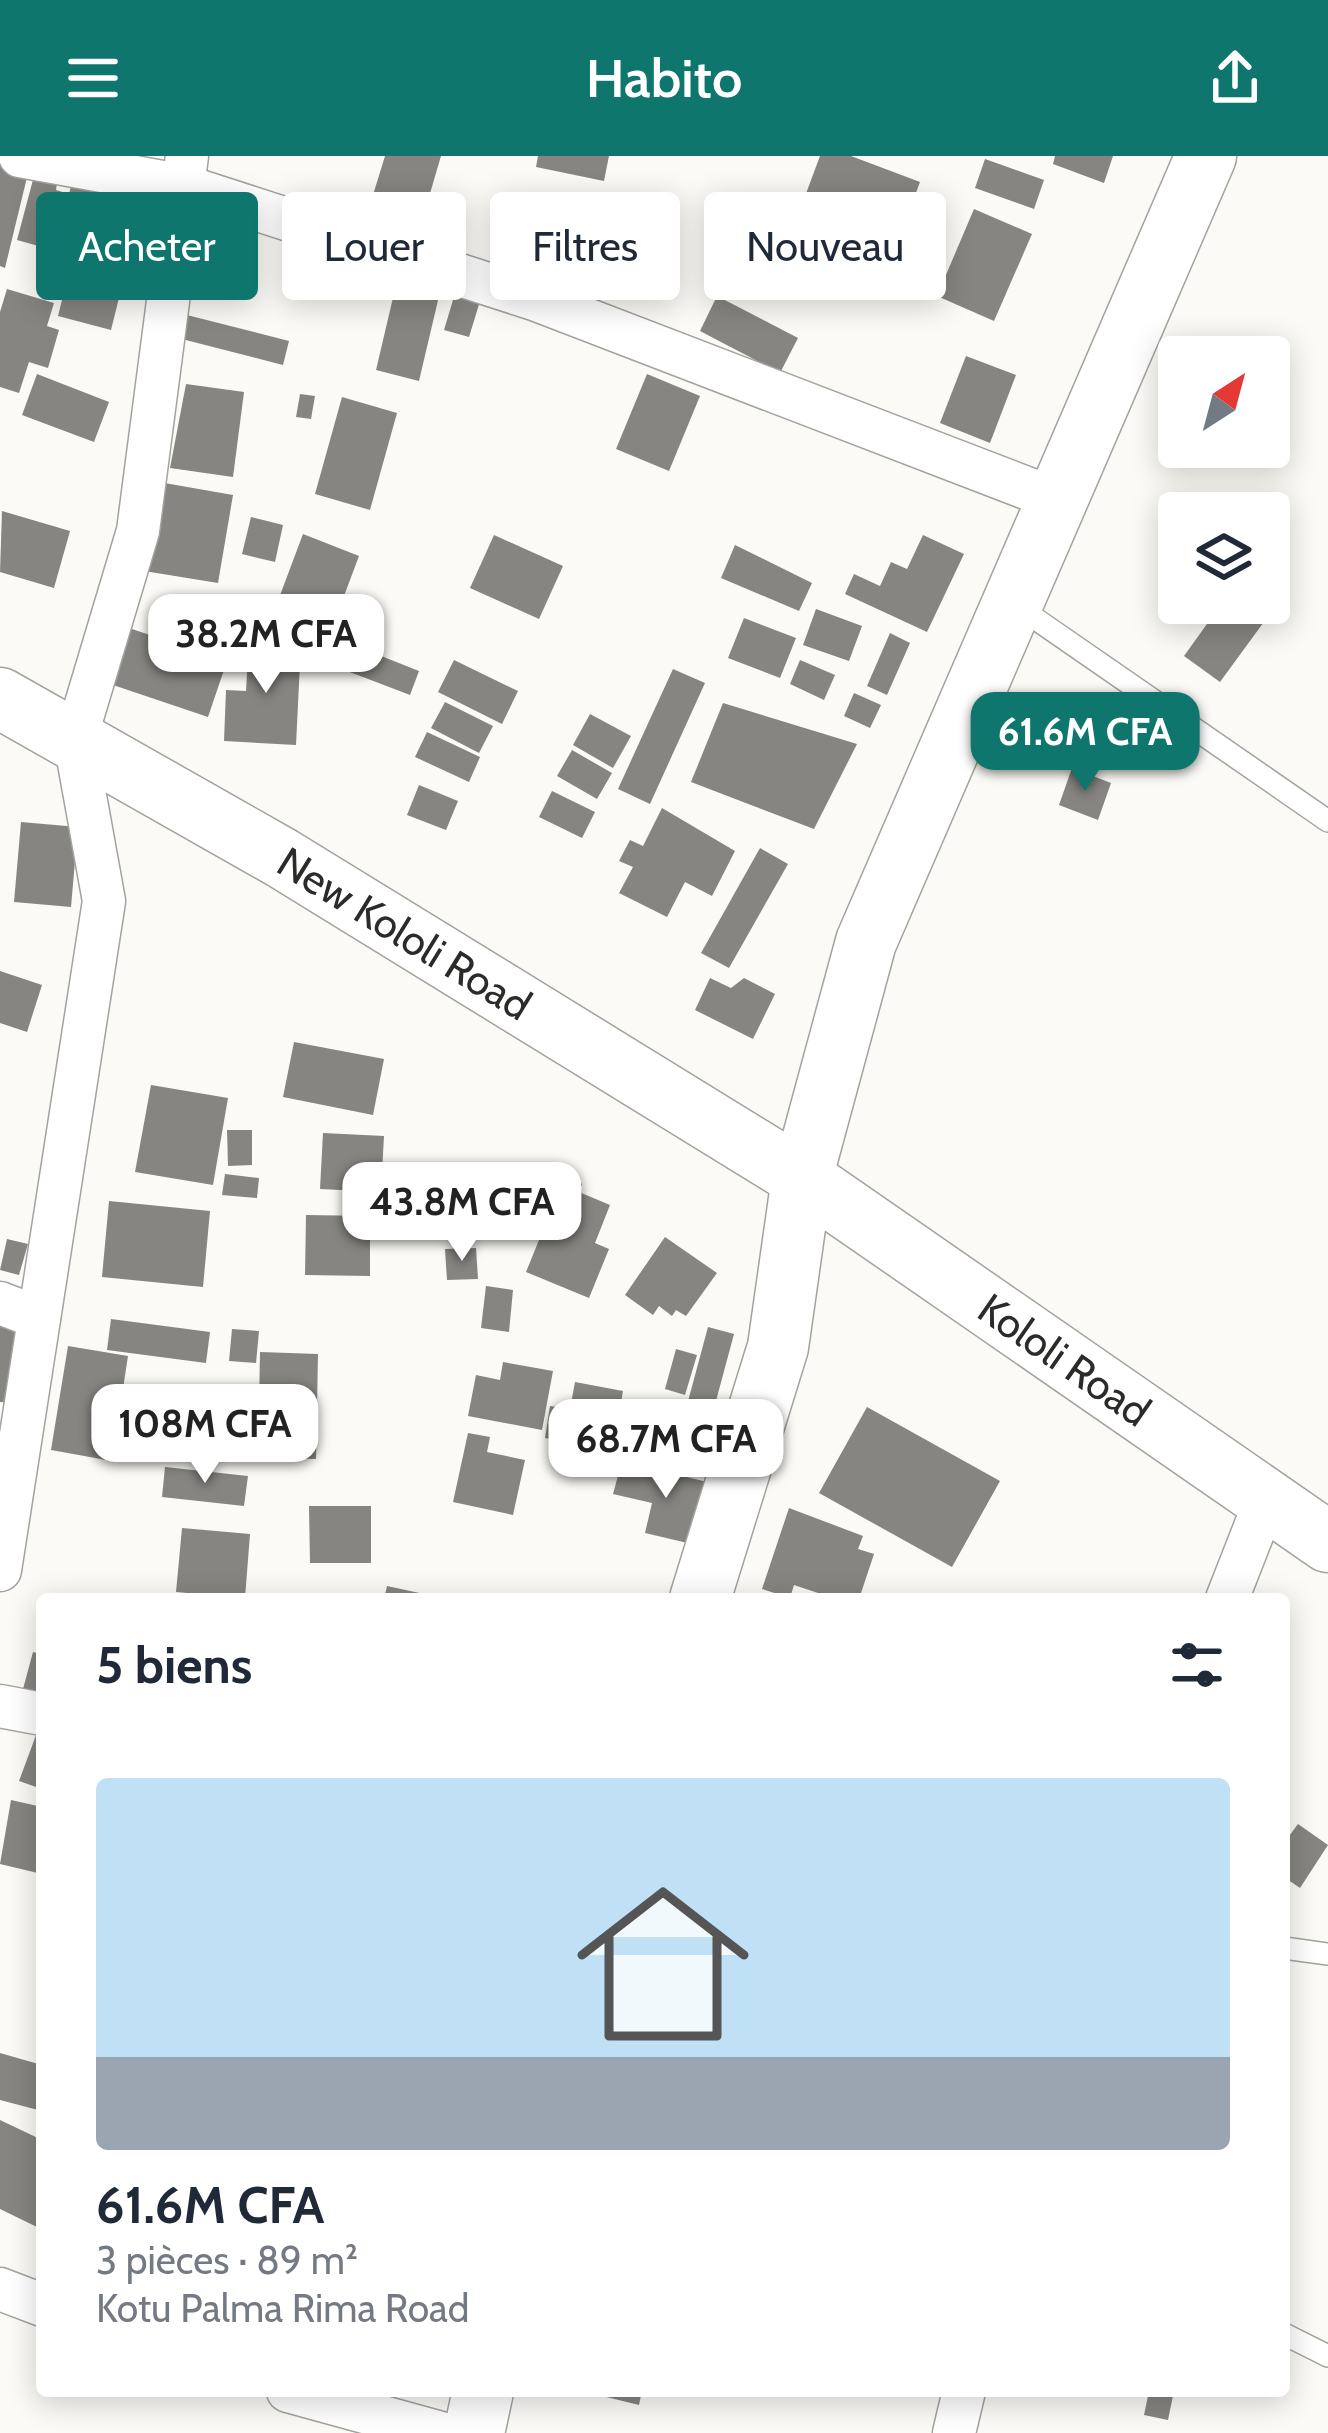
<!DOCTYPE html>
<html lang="fr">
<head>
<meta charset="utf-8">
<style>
  body { margin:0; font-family:Cabin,sans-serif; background:#f2f2f3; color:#1f2937; height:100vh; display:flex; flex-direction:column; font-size:45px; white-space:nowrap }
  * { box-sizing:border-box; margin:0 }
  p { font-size:39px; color:#747a83 }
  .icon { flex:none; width:66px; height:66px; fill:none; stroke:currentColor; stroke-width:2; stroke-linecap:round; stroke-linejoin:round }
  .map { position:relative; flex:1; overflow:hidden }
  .side { position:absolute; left:36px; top:1437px; width:1254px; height:804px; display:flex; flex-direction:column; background:#fff; border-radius:12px; box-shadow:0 6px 30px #0003 }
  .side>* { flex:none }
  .top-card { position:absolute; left:36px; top:36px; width:1257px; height:108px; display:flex; gap:24px }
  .needle { width:78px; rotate:36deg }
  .controls { position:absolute; left:1158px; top:180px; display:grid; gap:24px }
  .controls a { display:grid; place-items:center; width:132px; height:132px; border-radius:12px; background:#fff; box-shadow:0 6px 30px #0003; font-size:60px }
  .price { position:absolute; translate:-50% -102px; padding:0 27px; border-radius:24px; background:#fff; color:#222; font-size:39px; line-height:78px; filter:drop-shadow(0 3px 6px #0008) }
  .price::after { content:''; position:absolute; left:50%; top:72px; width:36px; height:27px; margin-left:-18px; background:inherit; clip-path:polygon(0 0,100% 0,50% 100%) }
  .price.on { background:#0f766e; color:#fff }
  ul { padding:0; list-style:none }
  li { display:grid; align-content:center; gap:24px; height:636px; padding:0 60px }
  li+li { border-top:3px solid #e0e1e3 }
  li span { display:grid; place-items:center; height:372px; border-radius:12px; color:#555 }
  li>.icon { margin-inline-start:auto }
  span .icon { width:216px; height:216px; fill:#fffc; stroke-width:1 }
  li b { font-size:51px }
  h2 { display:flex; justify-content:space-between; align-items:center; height:144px; padding:0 60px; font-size:51px }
  .pill { padding:0 42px; border-radius:12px; background:#fff; box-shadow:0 6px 30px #0003; font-size:42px; line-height:108px }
  .pill.on { background:#0f766e; color:#fff }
  header { display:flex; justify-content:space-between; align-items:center; height:156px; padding:0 60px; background:#0f766e; color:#fff; font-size:54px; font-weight:600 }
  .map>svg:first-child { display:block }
  .building { fill:#868581 }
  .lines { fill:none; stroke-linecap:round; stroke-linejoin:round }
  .lane-casing { stroke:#a3a29e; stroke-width:24 }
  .street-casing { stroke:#a3a29e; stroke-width:45 }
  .secondary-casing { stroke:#a3a29e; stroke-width:63 }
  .lane { stroke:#fff; stroke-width:21 }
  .street { stroke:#fff; stroke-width:42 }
  .secondary { stroke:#fff; stroke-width:60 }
  .labels { text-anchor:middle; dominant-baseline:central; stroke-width:12; stroke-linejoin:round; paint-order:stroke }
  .street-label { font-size:42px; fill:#2b2b29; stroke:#fff }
</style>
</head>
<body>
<header><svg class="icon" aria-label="menu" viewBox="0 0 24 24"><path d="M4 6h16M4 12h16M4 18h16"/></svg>Habito<svg class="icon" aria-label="share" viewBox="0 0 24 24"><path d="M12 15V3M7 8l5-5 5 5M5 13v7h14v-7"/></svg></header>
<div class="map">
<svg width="1328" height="2277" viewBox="0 0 1328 2277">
  <rect width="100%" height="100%" fill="#fbfaf6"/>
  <g class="building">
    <path d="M 385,0 L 441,0 L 421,68 L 369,52 Z"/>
    <path d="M 538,0 L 609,0 L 604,25 L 536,11 Z"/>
    <path d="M 820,0 L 851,0 L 920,26 L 894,96 L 798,59 Z"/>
    <path d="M 1055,0 L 1113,0 L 1104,27 L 1053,8 Z"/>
    <path d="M 0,1 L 30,9 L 5,112 L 0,110 Z"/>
    <path d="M 985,3 L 1044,24 L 1034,53 L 975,32 Z"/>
    <path d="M 34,20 L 57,27 L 56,34 L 69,38 L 72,26 L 96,33 L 93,45 L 140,59 L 125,114 L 17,84 Z"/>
    <path d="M 974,53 L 1032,78 L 994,165 L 937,140 Z"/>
    <path d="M 327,102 L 352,107 L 346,136 L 322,130 Z"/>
    <path d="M 67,124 L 120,138 L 111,174 L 58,160 Z"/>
    <path d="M 396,129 L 439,140 L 419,225 L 376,214 Z"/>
    <path d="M 7,133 L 54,147 L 47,170 L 59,174 L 48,212 L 29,206 L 19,237 L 0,231 L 0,156 Z"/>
    <path d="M 456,134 L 481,142 L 469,181 L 444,174 Z"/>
    <path d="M 717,140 L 798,182 L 780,217 L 700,175 Z"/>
    <path d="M 179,157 L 289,185 L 283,209 L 174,181 Z"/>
    <path d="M 966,200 L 1016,219 L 990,287 L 940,267 Z"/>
    <path d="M 37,218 L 109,246 L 94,286 L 22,259 Z"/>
    <path d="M 647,218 L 700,240 L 669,315 L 616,293 Z"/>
    <path d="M 186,228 L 244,236 L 233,321 L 170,312 Z"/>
    <path d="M 300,238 L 315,240 L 311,263 L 296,261 Z"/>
    <path d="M 342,241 L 397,257 L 370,354 L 315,338 Z"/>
    <path d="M 153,325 L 233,339 L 218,427 L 138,414 Z"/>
    <path d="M 2,355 L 70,375 L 54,432 L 0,416 Z"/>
    <path d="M 251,361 L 283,369 L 275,406 L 242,398 Z"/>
    <path d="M 303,378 L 359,400 L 335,464 L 279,442 Z"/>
    <path d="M 494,379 L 563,410 L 539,463 L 470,432 Z"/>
    <path d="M 923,379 L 964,398 L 927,476 L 845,438 L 854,418 L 880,430 L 891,406 L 907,413 Z"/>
    <path d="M 735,389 L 812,427 L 799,455 L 721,422 Z"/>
    <path d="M 1222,447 L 1253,447 L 1269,459 L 1220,526 L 1184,500 Z"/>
    <path d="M 816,453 L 862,470 L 849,505 L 803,489 Z"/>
    <path d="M 744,462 L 796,482 L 780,522 L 728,502 Z"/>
    <path d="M 129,472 L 227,505 L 208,561 L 110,528 Z"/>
    <path d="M 890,477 L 910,487 L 887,539 L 867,530 Z"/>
    <path d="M 249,484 L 301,487 L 296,589 L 224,585 L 226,534 L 246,535 Z"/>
    <path d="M 351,488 L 419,515 L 410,539 L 342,513 Z"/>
    <path d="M 454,504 L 518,535 L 502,568 L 438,536 Z"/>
    <path d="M 800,504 L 835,519 L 824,544 L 790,528 Z"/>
    <path d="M 673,513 L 705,527 L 650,648 L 618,633 Z"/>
    <path d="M 854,537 L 881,549 L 870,572 L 844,560 Z"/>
    <path d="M 445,546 L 493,570 L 479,597 L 431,572 Z"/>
    <path d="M 723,547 L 857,588 L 814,673 L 691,626 Z"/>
    <path d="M 590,558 L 631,580 L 613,612 L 573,589 Z"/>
    <path d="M 427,576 L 480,601 L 469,626 L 415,601 Z"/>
    <path d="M 572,594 L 612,617 L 597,643 L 557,620 Z"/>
    <path d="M 1072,612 L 1111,627 L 1098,664 L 1059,649 Z"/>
    <path d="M 419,629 L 458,645 L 446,674 L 407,659 Z"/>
    <path d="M 552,635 L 595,656 L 582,682 L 539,661 Z"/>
    <path d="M 662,652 L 735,695 L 712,740 L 685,726 L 667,761 L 619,737 L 633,711 L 619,705 L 630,684 L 643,690 Z"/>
    <path d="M 21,666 L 78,671 L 71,751 L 14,746 Z"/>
    <path d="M 760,692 L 788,708 L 729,812 L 701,797 Z"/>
    <path d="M 0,815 L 42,829 L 27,876 L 0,867 Z"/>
    <path d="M 710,822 L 731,832 L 744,822 L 775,838 L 753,883 L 695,854 Z"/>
    <path d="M 294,886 L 384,903 L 373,959 L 283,941 Z"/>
    <path d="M 151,929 L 228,942 L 213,1029 L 135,1016 Z"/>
    <path d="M 227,974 L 252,974 L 252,1009 L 228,1010 Z"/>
    <path d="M 323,977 L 384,980 L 381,1036 L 320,1033 Z"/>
    <path d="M 225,1018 L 259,1022 L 257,1042 L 222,1039 Z"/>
    <path d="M 565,1020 L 582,1028 L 579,1036 L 610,1049 L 595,1087 L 609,1093 L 589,1142 L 526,1116 Z"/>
    <path d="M 109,1045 L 210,1055 L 203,1131 L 102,1121 Z"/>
    <path d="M 306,1059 L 370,1060 L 370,1120 L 305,1119 Z"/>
    <path d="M 665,1081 L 717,1117 L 686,1160 L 676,1154 L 672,1160 L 659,1150 L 653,1159 L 625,1139 Z"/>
    <path d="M 7,1083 L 28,1088 L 19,1119 L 0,1114 Z"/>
    <path d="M 476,1092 L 478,1123 L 447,1124 L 445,1093 Z"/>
    <path d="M 486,1130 L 513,1134 L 509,1176 L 481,1172 Z"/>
    <path d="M 111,1163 L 210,1176 L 206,1207 L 107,1194 Z"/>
    <path d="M 0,1164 L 23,1166 L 17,1247 L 0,1246 Z"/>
    <path d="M 708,1171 L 734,1178 L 713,1256 L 687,1249 Z"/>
    <path d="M 232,1173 L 259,1175 L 256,1207 L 229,1205 Z"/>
    <path d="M 68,1190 L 128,1200 L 112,1305 L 51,1294 Z"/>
    <path d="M 676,1193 L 697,1199 L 685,1239 L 665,1233 Z"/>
    <path d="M 260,1196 L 318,1198 L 316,1303 L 258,1302 Z"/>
    <path d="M 503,1206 L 553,1215 L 542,1274 L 468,1260 L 476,1219 L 500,1224 Z"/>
    <path d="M 575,1226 L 623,1235 L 613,1294 L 545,1282 L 550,1250 L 570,1253 Z"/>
    <path d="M 867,1251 L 1000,1325 L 952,1411 L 819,1337 Z"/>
    <path d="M 468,1277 L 490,1281 L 487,1296 L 525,1304 L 513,1359 L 453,1346 Z"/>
    <path d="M 622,1305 L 711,1327 L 696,1389 L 645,1377 L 652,1347 L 613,1338 Z"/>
    <path d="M 165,1311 L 248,1320 L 244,1350 L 162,1341 Z"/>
    <path d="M 309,1350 L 371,1350 L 371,1407 L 310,1407 Z"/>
    <path d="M 789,1352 L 863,1380 L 858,1393 L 874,1398 L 859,1443 L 836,1443 L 794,1429 L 790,1442 L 762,1433 Z"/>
    <path d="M 182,1372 L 250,1378 L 245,1442 L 176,1436 Z"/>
    <path d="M 387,1430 L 438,1441 L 438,1443 L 384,1443 Z"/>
    <path d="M 33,1496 L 42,1498 L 42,1538 L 23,1533 Z"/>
    <path d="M 42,1563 L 42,1633 L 19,1625 Z"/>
    <path d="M 11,1644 L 42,1651 L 42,1718 L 0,1708 Z"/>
    <path d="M 1298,1668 L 1328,1689 L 1300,1732 L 1284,1721 L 1284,1687 Z"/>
    <path d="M 0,1897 L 42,1909 L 42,1955 L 0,1944 Z"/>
    <path d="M 0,1964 L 42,1984 L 42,2061 L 37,2071 L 0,2053 Z"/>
    <path d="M 582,2235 L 642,2235 L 639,2249 Z"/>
    <path d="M 1149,2235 L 1174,2235 L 1168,2264 L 1144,2259 Z"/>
  </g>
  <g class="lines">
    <defs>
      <g id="lane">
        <path d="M 1017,450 L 1328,665"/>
        <path d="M 1284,1792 L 1328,1798"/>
        <path d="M 1284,2178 L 1328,2200"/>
      </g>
      <g id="street">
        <path d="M 20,0 L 184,30 L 534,143 L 1055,343"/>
        <path d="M 0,1147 L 39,1162"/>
        <path d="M 0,1414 L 104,745 L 75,585 L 138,375 L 187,0"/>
        <path d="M 1227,1443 L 1265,1346"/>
        <path d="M 0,1550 L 42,1558"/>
        <path d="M 0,2133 L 42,2149"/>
        <path d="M 288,2235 L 441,2277"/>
        <path d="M 954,2277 L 964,2235"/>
      </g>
      <g id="secondary">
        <path id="s1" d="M 0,542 L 282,702 L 802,1022 L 1328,1386"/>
        <path d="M 700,1443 L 778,1191 L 802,1022 L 866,786 L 1206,0"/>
        <path d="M 474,2277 L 483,2235"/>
      </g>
    </defs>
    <use href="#lane" class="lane-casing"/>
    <use href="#street" class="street-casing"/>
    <use href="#secondary" class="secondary-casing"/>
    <use href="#lane" class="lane"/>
    <use href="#street" class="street"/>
    <use href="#secondary" class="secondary"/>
  </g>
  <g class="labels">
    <g class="street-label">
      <text stroke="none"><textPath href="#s1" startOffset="468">New Kololi Road</textPath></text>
      <text stroke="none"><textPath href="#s1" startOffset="1254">Kololi Road</textPath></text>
    </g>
  </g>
</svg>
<div class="controls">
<a><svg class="needle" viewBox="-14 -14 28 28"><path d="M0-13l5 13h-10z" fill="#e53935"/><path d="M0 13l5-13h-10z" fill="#747a83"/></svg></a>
<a><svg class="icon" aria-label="layers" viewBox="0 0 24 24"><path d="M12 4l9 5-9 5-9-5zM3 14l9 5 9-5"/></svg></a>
</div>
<b class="price" style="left:266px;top:540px">38.2M CFA</b>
<b class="price on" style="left:1085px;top:638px">61.6M CFA</b>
<b class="price" style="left:462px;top:1108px">43.8M CFA</b>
<b class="price" style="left:205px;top:1330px">108M CFA</b>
<b class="price" style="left:666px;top:1345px">68.7M CFA</b>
<div class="top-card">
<a class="pill on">Acheter</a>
<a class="pill">Louer</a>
<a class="pill">Filtres</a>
<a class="pill">Nouveau</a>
</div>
<section class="side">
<h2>5 biens<svg class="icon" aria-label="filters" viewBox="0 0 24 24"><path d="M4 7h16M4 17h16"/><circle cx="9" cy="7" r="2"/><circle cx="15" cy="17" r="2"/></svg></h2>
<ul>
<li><span style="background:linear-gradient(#bfe0f5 75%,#9aa5b1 0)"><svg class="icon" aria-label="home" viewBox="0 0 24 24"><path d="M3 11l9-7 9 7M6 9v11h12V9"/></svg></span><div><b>61.6M CFA</b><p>3 pièces · 89 m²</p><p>Kotu Palma Rima Road</p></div></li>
</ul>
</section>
</div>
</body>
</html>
